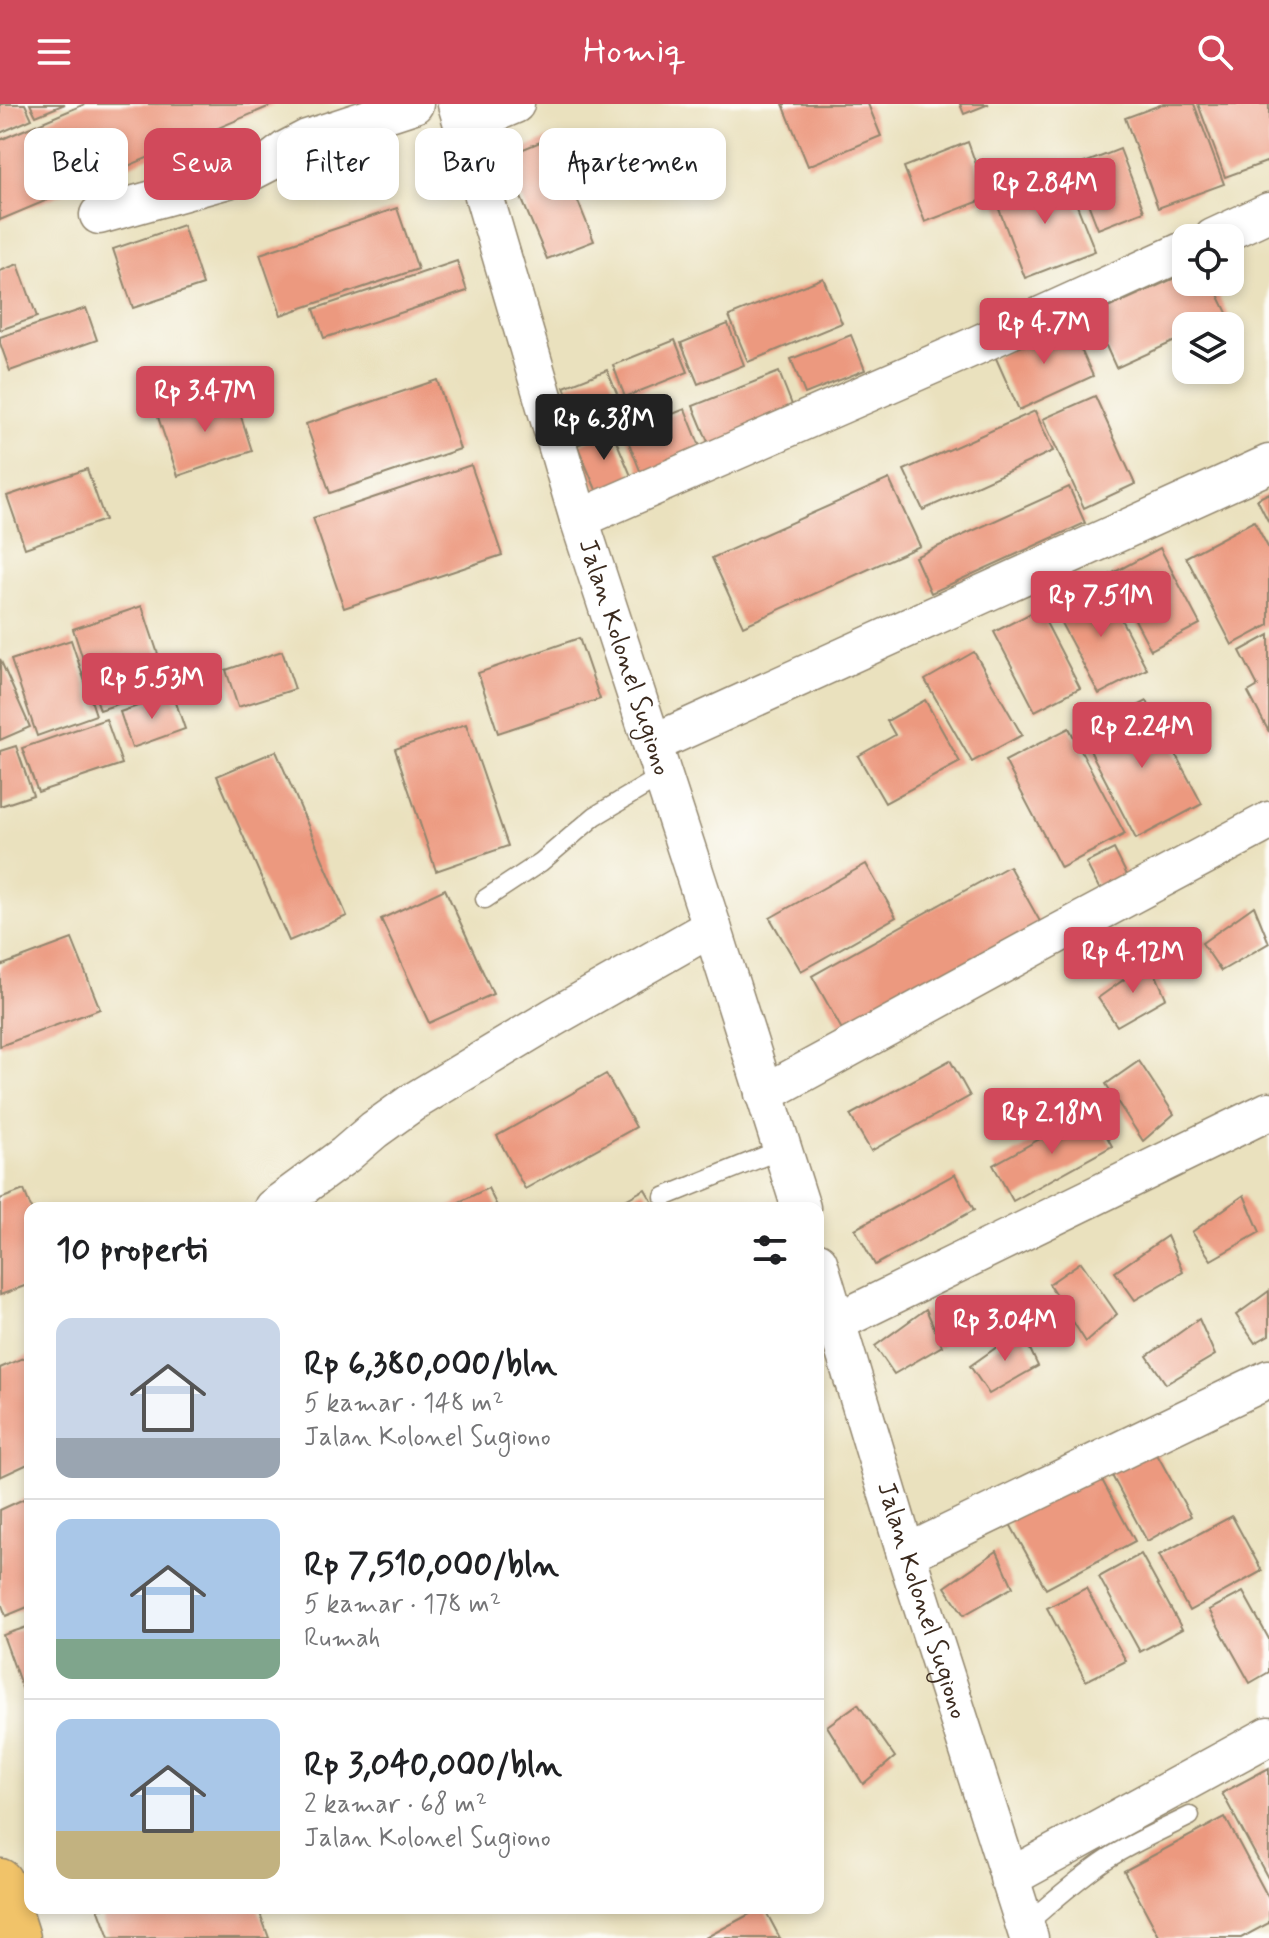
<!DOCTYPE html>
<html lang="id">
<head>
<meta charset="utf-8">
<style>
  body { margin:0; font-family:Mynerve,sans-serif; background:#f6f6f6; color:#202124; height:100vh; display:flex; flex-direction:column; font-size:30px; white-space:nowrap }
  * { box-sizing:border-box; margin:0 }
  p { font-size:26px; color:#757577 }
  .icon { flex:none; width:44px; height:44px; fill:none; stroke:currentColor; stroke-width:2; stroke-linecap:round; stroke-linejoin:round }
  .map { position:relative; flex:1; overflow:hidden }
  .drawer { position:absolute; left:24px; top:1098px; width:800px; height:712px; display:flex; flex-direction:column; background:#fff; border-radius:16px; box-shadow:0 4px 12px #0003 }
  .drawer>* { flex:none }
  .top-card { position:absolute; left:24px; top:24px; width:800px; height:72px; display:flex; gap:16px }
  .controls { position:absolute; left:1172px; top:120px; display:grid; gap:16px }
  .controls a { display:grid; place-items:center; width:72px; height:72px; border-radius:16px; background:#fff; box-shadow:0 4px 12px #0003; font-size:40px }
  .price { position:absolute; translate:-50% -68px; padding:0 18px; border-radius:8px; background:#d1495b; color:#fff; font-size:26px; line-height:52px; filter:drop-shadow(0 2px 4px #0008) }
  .price::after { content:''; position:absolute; left:50%; top:48px; width:24px; height:18px; margin-left:-12px; background:inherit; clip-path:polygon(0 0,100% 0,50% 100%) }
  .price.selected { background:#222; color:#fff }
  ul { padding:0; list-style:none }
  li { display:flex; align-items:center; gap:24px; height:200px; padding:0 32px }
  li+li { border-top:2px solid #e0e0e0 }
  li span { display:grid; place-items:center; flex:none; width:224px; height:160px; border-radius:16px; color:#555 }
  li>.icon { margin-inline-start:auto }
  span .icon { width:96px; height:96px; fill:#fffc; stroke-width:1 }
  li b { font-size:34px }
  h2 { display:flex; justify-content:space-between; align-items:center; height:96px; padding:0 32px; font-size:34px }
  .pill { padding:0 28px; border-radius:16px; background:#fff; box-shadow:0 4px 12px #0003; font-size:28px; line-height:72px }
  .pill.selected { background:#d1495b; color:#fff }
  header { display:flex; justify-content:space-between; align-items:center; height:104px; padding:0 32px; background:#d1495b; color:#fff; font-size:36px; font-weight:600 }
  .map>svg:first-child { display:block }
  .building { fill:#ec997f }
  .lines { fill:none; stroke-linecap:round; stroke-linejoin:round }
  .service-casing { stroke:#92866e; stroke-width:21 }
  .minor-casing { stroke:#92866e; stroke-width:41 }
  .trunk-casing { stroke:#92866e; stroke-width:47 }
  .service { stroke:#fff; stroke-width:18 }
  .minor { stroke:#fff; stroke-width:38 }
  .trunk { stroke:#f1c369; stroke-width:44 }
  .labels { text-anchor:middle; dominant-baseline:central; stroke-width:6; stroke-linejoin:round; paint-order:stroke }
  .street-label { font-size:26px; fill:#3b2a1e; stroke:#fdfcf7 }
</style>
</head>
<body>
<header><svg class="icon" aria-label="menu" viewBox="0 0 24 24"><path d="M4 6h16M4 12h16M4 18h16"/></svg>Homiq<svg class="icon" aria-label="search" viewBox="0 0 24 24"><circle cx="10" cy="10" r="6"/><path d="M15 15l6 6"/></svg></header>
<div class="map">
<svg width="1269" height="1834" viewBox="0 0 1269 1834">
  <rect width="100%" height="100%" fill="#fdfcf7"/>
  <filter id="ink" filterUnits="userSpaceOnUse"><feTurbulence type="fractalNoise" baseFrequency=".0125" numOctaves="2"/><feDisplacementMap in="SourceGraphic" scale="16" xChannelSelector="R" yChannelSelector="G"/><feConvolveMatrix kernelMatrix="1 2 1 2 8 2 1 2 1" color-interpolation-filters="sRGB"/></filter>
  <filter id="wash" filterUnits="userSpaceOnUse"><feTurbulence type="fractalNoise" baseFrequency=".006" numOctaves="4" result="noise"/><feDisplacementMap in="SourceGraphic" scale="32" xChannelSelector="R" yChannelSelector="G"/><feGaussianBlur stdDeviation="1.8" result="paint"/><feColorMatrix in="noise" values="0 0 0 0 0 0 0 0 0 0 0 0 0 0 0 0 0 1.4 0 .05"/><feComposite in="paint" operator="in"/></filter>
  <g filter="url(#wash)">
    <rect width="100%" height="100%" fill="#eae1be"/>
    <g id="blocks">
      <g class="building">
        <path d="M 0,0 L 25,0 L 32,15 L 0,29 Z"/>
        <path d="M 30,0 L 65,0 L 36,12 Z"/>
        <path d="M 85,0 L 275,0 L 0,116 L 0,36 Z"/>
        <path d="M 783,0 L 868,0 L 881,32 L 808,62 Z"/>
        <path d="M 960,0 L 989,0 L 964,10 Z"/>
        <path d="M 1163,0 L 1194,0 L 1224,80 L 1158,104 L 1125,14 Z"/>
        <path d="M 1198,0 L 1269,0 L 1269,57 L 1225,73 Z"/>
        <path d="M 552,33 L 594,137 L 547,155 L 504,53 Z"/>
        <path d="M 968,38 L 988,94 L 925,118 L 904,63 Z"/>
        <path d="M 1120,45 L 1144,107 L 1098,125 L 1074,63 Z"/>
        <path d="M 1065,71 L 1095,147 L 1025,174 L 996,97 Z"/>
        <path d="M 397,104 L 418,165 L 281,211 L 260,150 Z"/>
        <path d="M 183,121 L 203,181 L 133,204 L 113,145 Z"/>
        <path d="M 457,157 L 467,187 L 324,234 L 314,205 Z"/>
        <path d="M 18,160 L 37,213 L 0,226 L 0,167 Z"/>
        <path d="M 1186,169 L 1186,178 L 1212,178 L 1229,213 L 1209,222 L 1186,222 L 1186,232 L 1116,264 L 1092,211 Z"/>
        <path d="M 823,174 L 842,219 L 748,258 L 729,212 Z"/>
        <path d="M 86,204 L 97,236 L 10,267 L 0,239 L 0,233 Z"/>
        <path d="M 1069,219 L 1093,272 L 1019,306 L 995,252 Z"/>
        <path d="M 728,220 L 744,261 L 698,280 L 681,239 Z"/>
        <path d="M 851,231 L 865,266 L 805,290 L 791,255 Z"/>
        <path d="M 675,236 L 688,268 L 625,293 L 613,261 Z"/>
        <path d="M 607,266 L 619,294 L 576,311 L 564,283 Z"/>
        <path d="M 779,268 L 798,316 L 713,350 L 693,302 Z"/>
        <path d="M 437,276 L 460,345 L 330,389 L 306,320 Z"/>
        <path d="M 233,287 L 252,347 L 178,372 L 158,313 Z"/>
        <path d="M 1095,292 L 1135,380 L 1084,404 L 1043,315 Z"/>
        <path d="M 685,305 L 703,350 L 643,374 L 625,329 Z"/>
        <path d="M 1035,307 L 1053,347 L 923,406 L 904,366 Z"/>
        <path d="M 612,327 L 632,374 L 597,388 L 577,341 Z"/>
        <path d="M 471,361 L 502,451 L 344,504 L 313,414 Z"/>
        <path d="M 87,365 L 105,416 L 25,444 L 7,392 Z"/>
        <path d="M 889,375 L 920,442 L 743,522 L 712,454 Z"/>
        <path d="M 1069,383 L 1085,419 L 931,489 L 915,453 Z"/>
        <path d="M 1269,389 L 1269,419 L 1257,395 Z"/>
        <path d="M 1254,417 L 1269,445 L 1269,521 L 1232,541 L 1186,453 Z"/>
        <path d="M 1160,444 L 1200,520 L 1151,546 L 1111,470 Z"/>
        <path d="M 1103,481 L 1147,565 L 1099,590 L 1054,506 Z"/>
        <path d="M 142,502 L 169,583 L 100,606 L 73,525 Z"/>
        <path d="M 1039,505 L 1080,584 L 1035,607 L 994,528 Z"/>
        <path d="M 1269,531 L 1269,628 L 1248,588 L 1258,582 L 1240,547 Z"/>
        <path d="M 579,534 L 600,595 L 498,629 L 478,569 Z"/>
        <path d="M 71,536 L 96,611 L 37,632 L 11,556 Z"/>
        <path d="M 282,547 L 295,585 L 238,603 L 226,566 Z"/>
        <path d="M 974,548 L 1022,631 L 972,658 L 925,576 Z"/>
        <path d="M 0,555 L 30,623 L 0,636 Z"/>
        <path d="M 173,590 L 185,625 L 132,644 L 120,608 Z"/>
        <path d="M 925,596 L 960,658 L 885,699 L 858,652 L 895,631 L 887,617 Z"/>
        <path d="M 1147,597 L 1202,700 L 1136,735 L 1082,631 Z"/>
        <path d="M 106,615 L 122,660 L 38,688 L 22,644 Z"/>
        <path d="M 466,620 L 508,742 L 436,767 L 395,645 Z"/>
        <path d="M 1069,624 L 1125,730 L 1061,764 L 1005,657 Z"/>
        <path d="M 16,642 L 33,691 L 0,702 L 0,647 Z"/>
        <path d="M 276,647 L 347,812 L 289,837 L 217,672 Z"/>
        <path d="M 1114,745 L 1127,771 L 1100,786 L 1086,759 Z"/>
        <path d="M 866,760 L 896,813 L 801,867 L 770,814 Z"/>
        <path d="M 1009,762 L 1042,821 L 845,931 L 812,872 Z"/>
        <path d="M 445,785 L 493,890 L 429,919 L 381,815 Z"/>
        <path d="M 1254,802 L 1269,839 L 1221,867 L 1202,839 Z"/>
        <path d="M 72,835 L 100,905 L 0,942 L 0,862 Z"/>
        <path d="M 1150,857 L 1166,894 L 1117,922 L 1098,894 Z"/>
        <path d="M 950,956 L 970,992 L 871,1047 L 850,1011 Z"/>
        <path d="M 1139,957 L 1174,1010 L 1143,1037 L 1106,980 Z"/>
        <path d="M 606,970 L 636,1023 L 525,1085 L 497,1032 Z"/>
        <path d="M 1092,1006 L 1112,1042 L 1013,1097 L 993,1061 Z"/>
        <path d="M 955,1070 L 974,1106 L 875,1161 L 855,1125 Z"/>
        <path d="M 488,1084 L 498,1104 L 447,1104 Z"/>
        <path d="M 645,1085 L 656,1104 L 611,1104 Z"/>
        <path d="M 24,1086 L 31,1104 L 30,1180 L 0,1191 L 0,1095 Z"/>
        <path d="M 1244,1091 L 1260,1128 L 1211,1156 L 1192,1128 Z"/>
        <path d="M 1167,1132 L 1183,1168 L 1135,1196 L 1115,1168 Z"/>
        <path d="M 1081,1158 L 1117,1210 L 1086,1238 L 1049,1180 Z"/>
        <path d="M 1269,1187 L 1269,1231 L 1255,1239 L 1236,1211 Z"/>
        <path d="M 926,1205 L 942,1242 L 894,1270 L 875,1242 Z"/>
        <path d="M 1199,1215 L 1215,1251 L 1166,1280 L 1147,1252 Z"/>
        <path d="M 1021,1226 L 1038,1262 L 989,1290 L 970,1262 Z"/>
        <path d="M 30,1251 L 30,1359 L 0,1373 L 0,1264 Z"/>
        <path d="M 1153,1343 L 1191,1412 L 1147,1437 L 1109,1366 Z"/>
        <path d="M 1095,1363 L 1135,1437 L 1046,1485 L 1005,1411 Z"/>
        <path d="M 30,1392 L 30,1502 L 6,1512 L 0,1496 L 0,1406 Z"/>
        <path d="M 1232,1412 L 1262,1467 L 1189,1507 L 1159,1451 Z"/>
        <path d="M 997,1447 L 1013,1483 L 964,1511 L 945,1483 Z"/>
        <path d="M 1141,1450 L 1182,1525 L 1140,1548 L 1099,1473 Z"/>
        <path d="M 1086,1484 L 1126,1557 L 1086,1577 L 1047,1504 Z"/>
        <path d="M 1243,1488 L 1269,1535 L 1269,1568 L 1250,1579 L 1209,1506 Z"/>
        <path d="M 30,1522 L 30,1606 L 3,1531 Z"/>
        <path d="M 858,1600 L 895,1653 L 863,1680 L 827,1622 Z"/>
        <path d="M 1269,1664 L 1269,1776 L 1222,1689 Z"/>
        <path d="M 1225,1713 L 1269,1795 L 1269,1819 L 1241,1834 L 1160,1834 L 1124,1767 Z"/>
        <path d="M 98,1804 L 258,1804 L 269,1834 L 109,1834 Z"/>
        <path d="M 761,1804 L 764,1804 L 780,1834 L 705,1834 Z"/>
      </g>
    </g>
  </g>
  <g filter="url(#ink)">
    <use href="#blocks" fill-opacity="0" stroke="#92866e" stroke-width="2"/>
    <g class="lines">
      <defs>
        <g id="service">
          <path d="M 485,795 L 541,758 L 595,712 L 662,672"/>
          <path d="M 664,1093 L 782,1045"/>
          <path d="M 1025,1821 C 1052,1798 1078,1774 1107,1755 C 1134,1738 1162,1726 1190,1712"/>
        </g>
        <g id="minor">
          <path id="s1" d="M 457,0 L 579,415 L 712,823 L 801,1104"/>
          <path d="M 463,22 L 515,0"/>
          <path d="M 99,111 L 246,70 L 273,56 L 286,46 L 307,35 L 414,0"/>
          <path d="M 1213,134 L 1269,108"/>
          <path d="M 579,415 L 975,242 L 1186,146"/>
          <path d="M 652,640 L 1269,360"/>
          <path d="M 764,990 L 1059,829 L 1269,717"/>
          <path d="M 273,1104 L 345,1051 L 374,1026 L 413,998 L 554,913 L 712,823"/>
          <path id="s2" d="M 818,1158 L 906,1450 L 1029,1834"/>
          <path d="M 837,1218 L 1269,1007"/>
          <path d="M 906,1450 L 1269,1275"/>
          <path d="M 1009,1774 L 1269,1632"/>
        </g>
        <path id="trunk" d="M 0,1777 L 18,1834"/>
      </defs>
      <use href="#service" class="service-casing"/>
      <use href="#minor" class="minor-casing"/>
      <use href="#trunk" class="trunk-casing"/>
      <use href="#service" class="service"/>
      <use href="#minor" class="minor"/>
      <use href="#trunk" class="trunk"/>
    </g>
  </g>
  <g class="labels">
    <g class="street-label">
      <text stroke="none"><textPath href="#s1" startOffset="578">Jalan Kolonel Sugiono</textPath></text>
      <text stroke="none"><textPath href="#s2" startOffset="354">Jalan Kolonel Sugiono</textPath></text>
    </g>
  </g>
</svg>
<div class="controls">
<a><svg class="icon" aria-label="locate" viewBox="0 0 24 24"><circle cx="12" cy="12" r="6"/><path d="M12 2v4M12 18v4M2 12h4M18 12h4"/></svg></a>
<a><svg class="icon" aria-label="layers" viewBox="0 0 24 24"><path d="M12 4l9 5-9 5-9-5zM3 14l9 5 9-5"/></svg></a>
</div>
<b class="price" style="left:1045px;top:122px">Rp 2.84M</b>
<b class="price" style="left:1044px;top:262px">Rp 4.7M</b>
<b class="price" style="left:205px;top:330px">Rp 3.47M</b>
<b class="price selected" style="left:604px;top:358px">Rp 6.38M</b>
<b class="price" style="left:1101px;top:535px">Rp 7.51M</b>
<b class="price" style="left:152px;top:617px">Rp 5.53M</b>
<b class="price" style="left:1142px;top:666px">Rp 2.24M</b>
<b class="price" style="left:1133px;top:891px">Rp 4.12M</b>
<b class="price" style="left:1052px;top:1052px">Rp 2.18M</b>
<b class="price" style="left:1005px;top:1259px">Rp 3.04M</b>
<div class="top-card">
<a class="pill">Beli</a>
<a class="pill selected">Sewa</a>
<a class="pill">Filter</a>
<a class="pill">Baru</a>
<a class="pill">Apartemen</a>
</div>
<section class="drawer">
<h2>10 properti<svg class="icon" aria-label="filters" viewBox="0 0 24 24"><path d="M4 7h16M4 17h16"/><circle cx="9" cy="7" r="2"/><circle cx="15" cy="17" r="2"/></svg></h2>
<ul>
<li><span style="background:linear-gradient(#c9d6e8 75%,#9aa5b1 0)"><svg class="icon" aria-label="home" viewBox="0 0 24 24"><path d="M3 11l9-7 9 7M6 9v11h12V9"/></svg></span><div><b>Rp 6,380,000/bln</b><p>5 kamar · 148 m²</p><p>Jalan Kolonel Sugiono</p></div></li>
<li><span style="background:linear-gradient(#a9c7e8 75%,#7fa58c 0)"><svg class="icon" aria-label="home" viewBox="0 0 24 24"><path d="M3 11l9-7 9 7M6 9v11h12V9"/></svg></span><div><b>Rp 7,510,000/bln</b><p>5 kamar · 178 m²</p><p>Rumah</p></div></li>
<li><span style="background:linear-gradient(#a9c7e8 70%,#c2b280 0)"><svg class="icon" aria-label="home" viewBox="0 0 24 24"><path d="M3 11l9-7 9 7M6 9v11h12V9"/></svg></span><div><b>Rp 3,040,000/bln</b><p>2 kamar · 68 m²</p><p>Jalan Kolonel Sugiono</p></div></li>
</ul>
</section>
</div>
</body>
</html>
